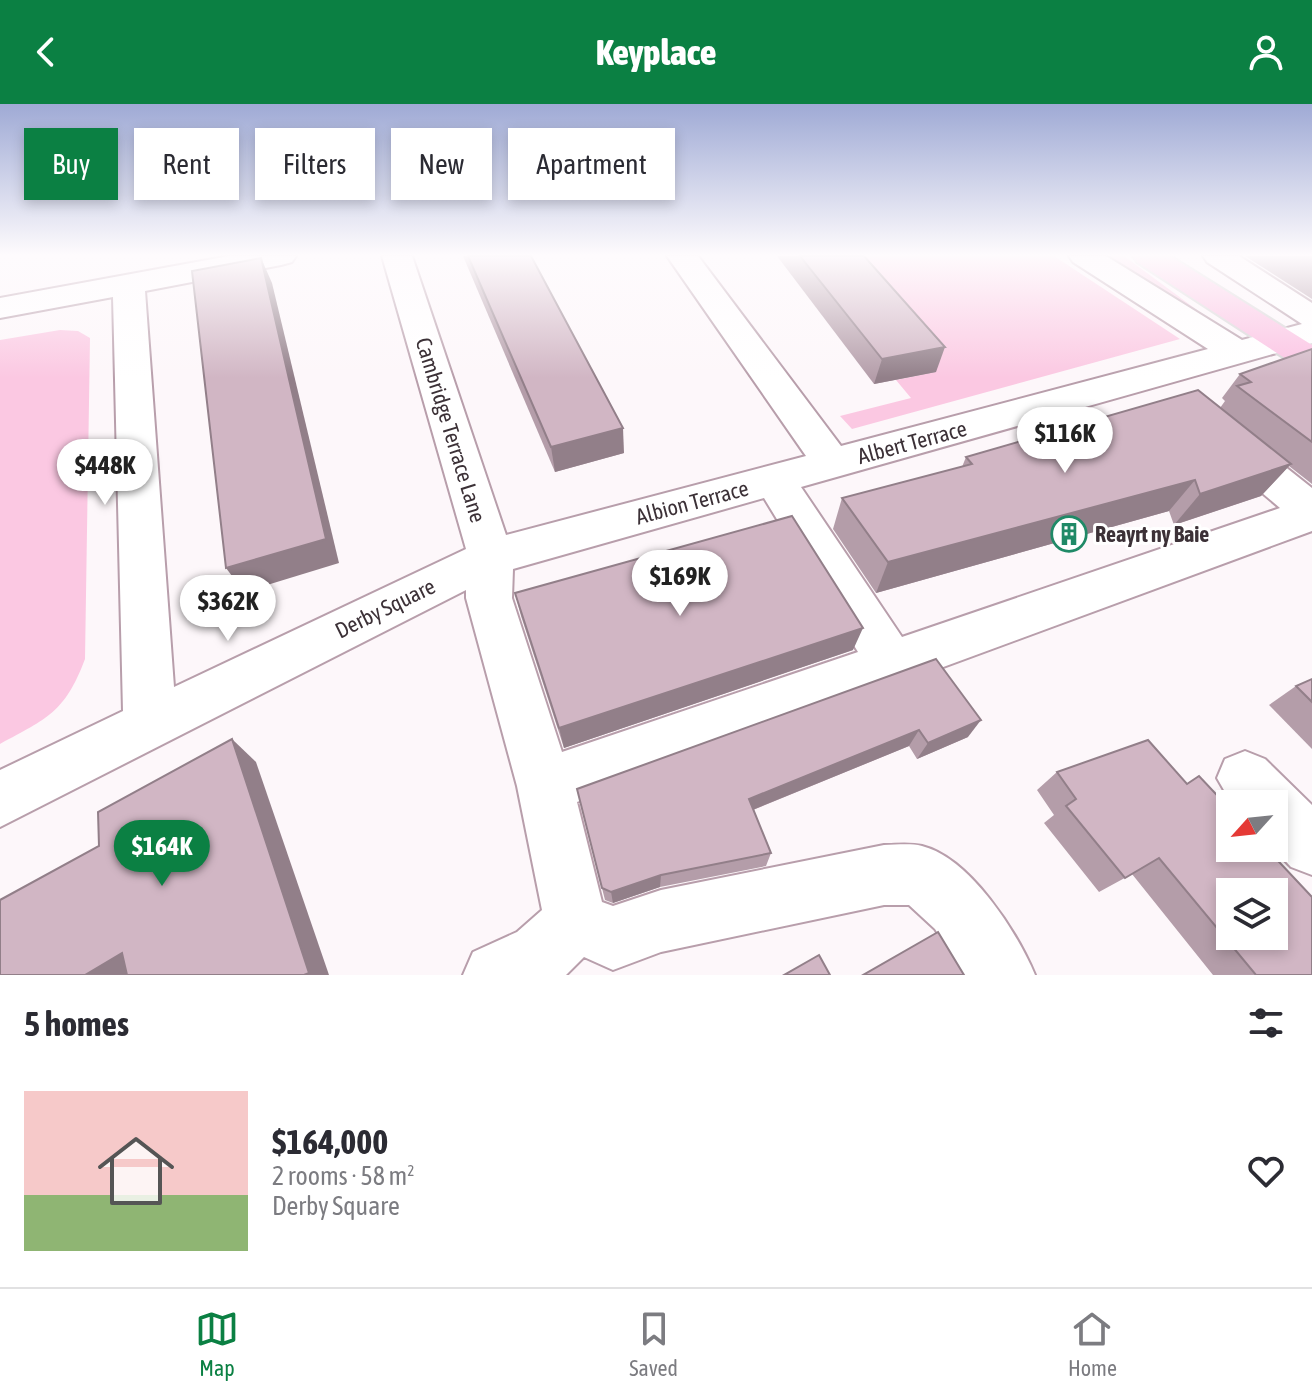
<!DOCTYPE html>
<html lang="en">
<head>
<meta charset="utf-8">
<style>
  body { margin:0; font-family:"Asap Condensed",sans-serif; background:#f7f7f7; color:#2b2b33; height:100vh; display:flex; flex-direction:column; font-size:30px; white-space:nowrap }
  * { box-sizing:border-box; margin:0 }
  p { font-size:26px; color:#7c7c81 }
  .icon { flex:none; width:44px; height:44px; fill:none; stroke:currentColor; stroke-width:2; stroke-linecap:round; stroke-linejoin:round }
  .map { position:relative; height:871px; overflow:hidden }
  .drawer { display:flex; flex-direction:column; background:#fff; flex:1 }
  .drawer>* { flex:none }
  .top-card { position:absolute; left:24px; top:24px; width:800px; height:72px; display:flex; gap:16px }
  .needle { width:52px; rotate:243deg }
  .buttons { position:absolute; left:1216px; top:686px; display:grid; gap:16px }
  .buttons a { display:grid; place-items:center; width:72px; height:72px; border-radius:0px; background:#fff; box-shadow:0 4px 12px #0003; font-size:40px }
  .price { position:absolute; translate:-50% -68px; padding:0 18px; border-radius:28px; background:#fff; color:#222; font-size:26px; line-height:52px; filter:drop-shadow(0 2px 4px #0008) }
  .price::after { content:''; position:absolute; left:50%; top:48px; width:24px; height:18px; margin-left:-12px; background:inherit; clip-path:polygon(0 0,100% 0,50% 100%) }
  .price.active { background:#0b8043; color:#fff }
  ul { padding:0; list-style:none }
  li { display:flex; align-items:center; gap:24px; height:200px; padding:0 24px }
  li span { display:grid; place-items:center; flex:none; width:224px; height:160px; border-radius:0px; color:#555 }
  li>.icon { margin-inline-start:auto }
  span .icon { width:96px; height:96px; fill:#fffc; stroke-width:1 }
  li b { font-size:34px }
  h2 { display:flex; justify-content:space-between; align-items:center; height:96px; padding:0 24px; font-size:34px }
  .pill { padding:0 28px; border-radius:0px; background:#fff; box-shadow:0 4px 12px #0003; font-size:28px; line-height:72px }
  .pill.active { background:#0b8043; color:#fff }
  header { display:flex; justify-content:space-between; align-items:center; height:104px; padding:0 24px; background:#0b8043; color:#fff; font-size:36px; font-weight:800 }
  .menu { display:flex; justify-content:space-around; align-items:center; height:112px; border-top:2px solid #e1e1e2; background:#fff; font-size:22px; color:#7c7c81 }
  .menu a { display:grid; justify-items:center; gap:4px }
  .menu .active { color:#0b8043 }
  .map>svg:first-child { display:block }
  .green { fill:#fbc8e2 }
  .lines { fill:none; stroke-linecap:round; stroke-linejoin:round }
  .minor-casing { stroke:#b89eab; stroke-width:4 }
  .major-casing { stroke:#d8d6d7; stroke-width:4 }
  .minor { fill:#fff; fill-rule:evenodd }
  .major { fill:#fbc1e2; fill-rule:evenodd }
  .wall { fill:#b49da9 }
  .shaded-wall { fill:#927f89 }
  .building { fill:#d1b6c4; stroke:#927f89; stroke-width:2; fill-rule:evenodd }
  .labels { text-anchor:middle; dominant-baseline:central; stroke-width:6; stroke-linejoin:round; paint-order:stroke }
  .street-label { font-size:22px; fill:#3c3137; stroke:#fff }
  .poi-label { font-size:22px; font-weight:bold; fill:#3c3137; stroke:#fff; text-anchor:start }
</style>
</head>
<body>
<header><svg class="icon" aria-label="back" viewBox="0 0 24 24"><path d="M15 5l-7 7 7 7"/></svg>Keyplace<svg class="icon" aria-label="person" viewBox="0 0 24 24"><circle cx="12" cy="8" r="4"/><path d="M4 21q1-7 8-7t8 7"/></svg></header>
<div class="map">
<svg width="1312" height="871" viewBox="0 0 1312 871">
  <rect width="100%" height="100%" fill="#fdf7fa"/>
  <g class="green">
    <path d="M 837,152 L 1054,152 L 1180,235 L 852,325 L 840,312 L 911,294 L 896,276 L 935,268 Z"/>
    <path d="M 1101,152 L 1124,152 L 1216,220 L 1211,221 Z"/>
    <path d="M 60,226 L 78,227 L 90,234 L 85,555 C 65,608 48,614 0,640 L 0,236 Z"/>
  </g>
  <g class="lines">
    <defs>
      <g id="minor">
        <path d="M 229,152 L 296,152 L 292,158 L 281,161 L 145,187 L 174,583 L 466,445 L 382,152 L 412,152 L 506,431 L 806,352 L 667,152 L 698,152 L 841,342 L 1208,245 L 1073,158 L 1069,152 L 1106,152 L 1242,236 L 1302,220 L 1207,158 L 1203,152 L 1239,152 L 1312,199 L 1312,239 L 801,383 L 902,533 L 1280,404 L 1216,350 L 1210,340 L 1216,330 L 1230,326 L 1244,330 L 1312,384 L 1312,427 L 577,698 L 602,798 L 613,802 L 661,786 L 884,741 C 896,741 910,739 922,742 C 970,754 1017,828 1035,871 L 964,871 L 935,825 L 909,801 L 884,801 L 661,848 L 613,866 L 584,853 L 566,871 L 463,871 L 473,848 L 517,828 L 542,806 L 517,682 L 466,494 L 466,486 L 0,723 L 0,666 L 123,607 L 113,193 L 0,214 L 0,194 ZM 764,394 L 858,548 L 562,648 L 512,494 L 513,465 Z"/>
        <path d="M 1245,647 L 1265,655 L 1312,701 L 1312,771 L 1291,763 L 1273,744 L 1274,700 L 1232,700 L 1217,674 L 1225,655 Z"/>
      </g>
      <path id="major" d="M 1133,152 L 1170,152 L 1312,241 L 1312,267 L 1300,264 L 1137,158 Z"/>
    </defs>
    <use href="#minor" class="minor-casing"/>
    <use href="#major" class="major-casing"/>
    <use href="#minor" class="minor"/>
    <use href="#major" class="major"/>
  </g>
  <g class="wall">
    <path d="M 463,152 L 531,152 L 624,349 L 555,368 Z"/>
    <path d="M 777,152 L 864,152 L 936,268 L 874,280 Z"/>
    <path d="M 1245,152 L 1312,152 L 1312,195 Z"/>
    <path d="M 1312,245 L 1312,380 L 1289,362 L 1261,392 L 1174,421 L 1169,407 L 876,489 L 833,425 L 842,394 L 962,363 L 966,353 L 1220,304 L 1225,297 L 1222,294 L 1240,270 Z"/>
    <path d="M 515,489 L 853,546 L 564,644 L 521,512 Z"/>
    <path d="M 936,555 L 968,633 L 917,655 L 909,642 L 753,706 L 771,749 L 766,762 L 660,783 L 613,799 L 605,796 L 577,685 Z"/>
    <path d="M 1312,575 L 1312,645 L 1269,601 L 1296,582 Z"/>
    <path d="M 1057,668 L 1312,871 L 1213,871 L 1132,770 L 1099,788 L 1044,719 L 1054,711 L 1037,686 Z"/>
  </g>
  <g class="shaded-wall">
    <path d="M 261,154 L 272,179 L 339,459 L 244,488 L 226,464 Z"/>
    <path d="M 945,243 L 936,268 L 874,280 L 882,255 Z"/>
    <path d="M 623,324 L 624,349 L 555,368 L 551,343 Z"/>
    <path d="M 1291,360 L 1261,392 L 1174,421 L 1200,390 Z"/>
    <path d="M 1195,376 L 1169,407 L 876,489 L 888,458 Z"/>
    <path d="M 863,524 L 853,546 L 564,644 L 559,624 Z"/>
    <path d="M 981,616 L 968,633 L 917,655 L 928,639 Z"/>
    <path d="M 919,626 L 909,642 L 745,709 L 749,695 Z"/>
    <path d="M 232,635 L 256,658 L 329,871 L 304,871 Z"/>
    <path d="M 661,771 L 660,783 L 613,799 L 611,788 Z"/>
    <path d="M 122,849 L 141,871 L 85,871 Z"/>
  </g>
  <g class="building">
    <path d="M 468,152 L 531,152 L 623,324 L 551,343 Z"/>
    <path d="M 800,152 L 864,152 L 945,243 L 882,255 Z"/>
    <path d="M 261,154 L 326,435 L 226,464 L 192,167 Z"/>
    <path d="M 1312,245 L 1312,338 L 1237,282 L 1251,278 L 1240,270 Z"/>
    <path d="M 1198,286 L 1291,360 L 1200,390 L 1195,376 L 888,458 L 842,394 L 972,360 L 966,353 Z"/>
    <path d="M 792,412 L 863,524 L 559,624 L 515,489 Z"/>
    <path d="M 936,555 L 981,616 L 928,639 L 919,626 L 749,695 L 771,749 L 661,771 L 611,788 L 602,784 L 577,685 Z"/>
    <path d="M 1312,575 L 1312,598 L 1296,582 Z"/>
    <path d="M 232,635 L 309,869 L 304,871 L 127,871 L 122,849 L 85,871 L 0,871 L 0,796 L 99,742 L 98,708 Z"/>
    <path d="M 1148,636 L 1187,680 L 1199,672 L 1230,705 L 1230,744 L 1266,744 L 1312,793 L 1312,871 L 1256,871 L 1159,754 L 1125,774 L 1066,702 L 1076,695 L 1057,668 ZM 1230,788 L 1274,788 L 1274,832 L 1230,832 Z"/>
    <path d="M 938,828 L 964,871 L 863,871 Z"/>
    <path d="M 819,851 L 830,871 L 784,871 Z"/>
  </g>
  <linearGradient id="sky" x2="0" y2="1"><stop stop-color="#9faad5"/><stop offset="0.55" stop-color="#fefbfd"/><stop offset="1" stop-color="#fefbfd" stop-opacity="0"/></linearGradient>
  <rect width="1312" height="274" fill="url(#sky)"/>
  <defs>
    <symbol id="building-ring" viewBox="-11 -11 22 22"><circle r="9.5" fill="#fff" stroke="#1f8a67" stroke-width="1.5"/><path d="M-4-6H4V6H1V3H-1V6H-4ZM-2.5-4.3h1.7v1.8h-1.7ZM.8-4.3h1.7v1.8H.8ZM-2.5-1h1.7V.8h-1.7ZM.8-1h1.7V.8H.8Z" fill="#1f8a67"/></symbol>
  </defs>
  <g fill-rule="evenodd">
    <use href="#building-ring" x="1049" y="410" width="40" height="40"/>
  </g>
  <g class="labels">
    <g class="street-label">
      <text transform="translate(451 326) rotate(73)">Cambridge Terrace Lane</text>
      <text transform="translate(912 338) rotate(-15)">Albert Terrace</text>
      <text transform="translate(692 398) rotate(-15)">Albion Terrace</text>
      <text transform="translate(385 504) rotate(-26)">Derby Square</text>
    </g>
    <g class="poi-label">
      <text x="1095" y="430">Reayrt ny Baie</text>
    </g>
  </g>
</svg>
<div class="buttons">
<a><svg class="needle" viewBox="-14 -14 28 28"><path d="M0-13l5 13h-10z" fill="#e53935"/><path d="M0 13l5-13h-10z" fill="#7c7c81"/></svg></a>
<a><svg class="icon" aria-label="layers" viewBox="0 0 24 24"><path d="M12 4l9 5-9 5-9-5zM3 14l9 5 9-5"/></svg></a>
</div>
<b class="price" style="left:1065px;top:371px">$116K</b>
<b class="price" style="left:105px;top:403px">$448K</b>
<b class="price" style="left:680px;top:514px">$169K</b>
<b class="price" style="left:228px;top:539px">$362K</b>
<b class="price active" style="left:162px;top:784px">$164K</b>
<div class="top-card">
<a class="pill active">Buy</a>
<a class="pill">Rent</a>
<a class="pill">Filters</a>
<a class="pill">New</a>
<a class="pill">Apartment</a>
</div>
</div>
<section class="drawer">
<h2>5 homes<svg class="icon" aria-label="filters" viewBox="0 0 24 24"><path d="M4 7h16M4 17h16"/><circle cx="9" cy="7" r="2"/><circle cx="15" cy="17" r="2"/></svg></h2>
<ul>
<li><span style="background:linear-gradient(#f6c9c9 65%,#8fb573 0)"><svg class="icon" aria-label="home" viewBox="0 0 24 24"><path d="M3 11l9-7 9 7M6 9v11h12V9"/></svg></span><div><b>$164,000</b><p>2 rooms · 58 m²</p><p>Derby Square</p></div><svg class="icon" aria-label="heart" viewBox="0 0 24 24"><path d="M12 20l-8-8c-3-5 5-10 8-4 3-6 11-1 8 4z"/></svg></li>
</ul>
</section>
<nav class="menu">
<a class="active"><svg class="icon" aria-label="map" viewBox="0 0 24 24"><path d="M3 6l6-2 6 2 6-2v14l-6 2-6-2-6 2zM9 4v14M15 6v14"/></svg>Map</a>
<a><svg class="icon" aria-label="saved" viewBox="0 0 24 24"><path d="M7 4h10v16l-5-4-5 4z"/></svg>Saved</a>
<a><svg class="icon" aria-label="home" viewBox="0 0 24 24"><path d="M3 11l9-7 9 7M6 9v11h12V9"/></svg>Home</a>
</nav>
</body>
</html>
